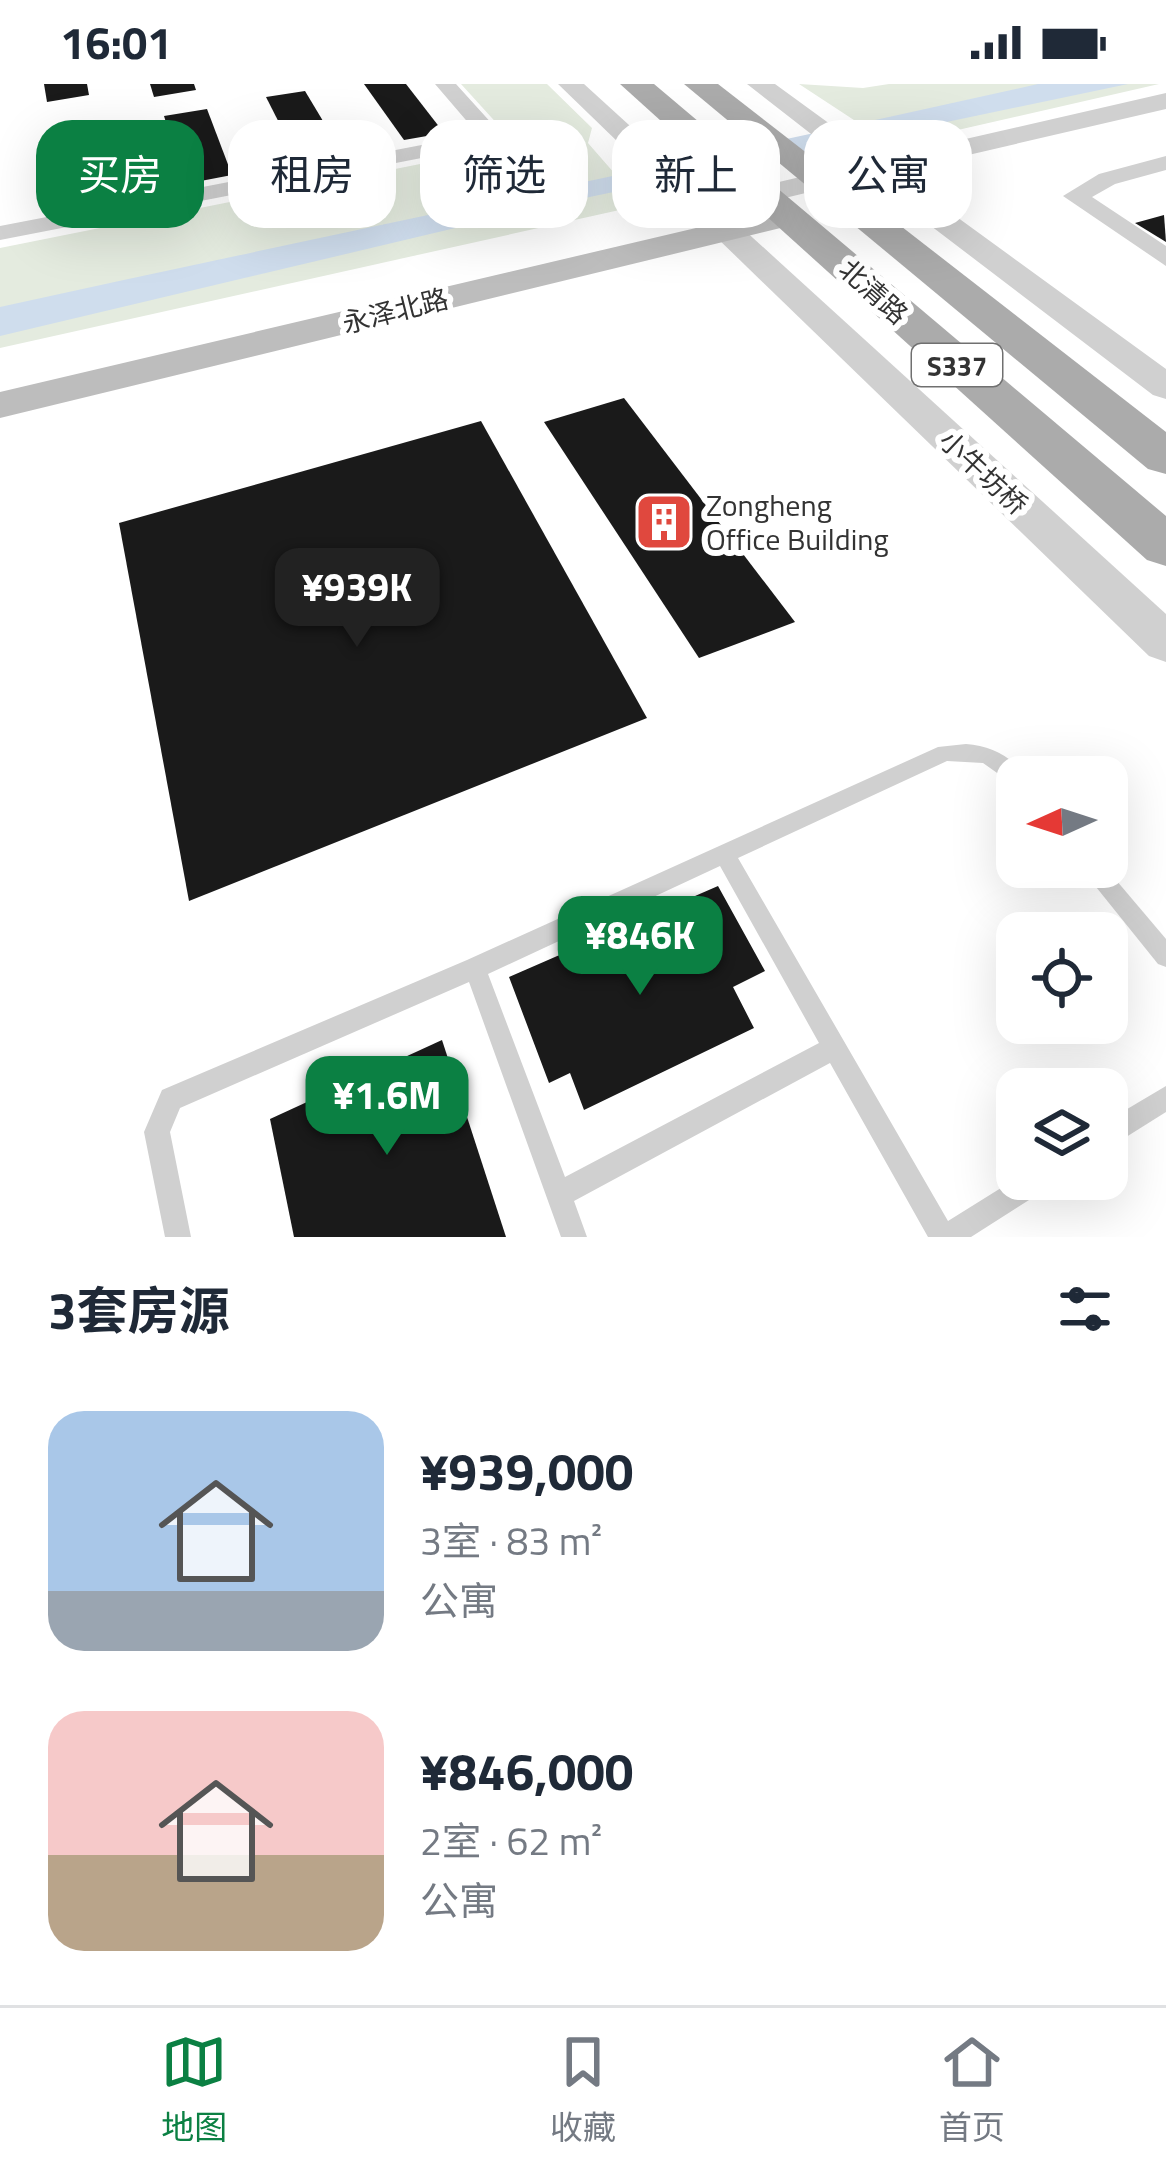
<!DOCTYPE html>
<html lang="zh">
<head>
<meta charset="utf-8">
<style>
  body { margin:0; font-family:"Titillium Web","Noto Sans SC",sans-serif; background:#f2f2f3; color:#1f2937; height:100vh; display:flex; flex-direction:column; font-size:45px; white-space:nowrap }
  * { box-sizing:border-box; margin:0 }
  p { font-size:39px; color:#747a83 }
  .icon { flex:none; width:66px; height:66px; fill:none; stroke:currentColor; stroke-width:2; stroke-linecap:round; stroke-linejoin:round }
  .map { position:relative; height:1153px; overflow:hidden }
  .panel { display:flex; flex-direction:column; background:#fff; flex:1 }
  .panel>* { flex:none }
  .banner { position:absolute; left:36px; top:36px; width:1095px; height:108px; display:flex; gap:24px }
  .needle { width:78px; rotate:267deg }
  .fabs { position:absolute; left:996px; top:672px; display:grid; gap:24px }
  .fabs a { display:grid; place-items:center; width:132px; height:132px; border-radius:24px; background:#fff; box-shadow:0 12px 48px #0002; font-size:60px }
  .price { position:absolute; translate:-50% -102px; padding:0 27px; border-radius:24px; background:#0b8043; color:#fff; font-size:39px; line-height:78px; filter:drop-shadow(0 3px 6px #0008) }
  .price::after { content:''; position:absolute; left:50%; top:72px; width:36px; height:27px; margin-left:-18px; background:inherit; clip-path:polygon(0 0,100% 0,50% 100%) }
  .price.selected { background:#222; color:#fff }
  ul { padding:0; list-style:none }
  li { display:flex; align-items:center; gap:36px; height:300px; padding:0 48px }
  li span { display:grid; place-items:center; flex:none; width:336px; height:240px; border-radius:36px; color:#555 }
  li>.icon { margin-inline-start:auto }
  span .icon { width:144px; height:144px; fill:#fffc; stroke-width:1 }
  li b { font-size:51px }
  h2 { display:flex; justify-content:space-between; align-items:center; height:144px; padding:0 48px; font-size:51px }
  .pill { padding:0 42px; border-radius:36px; background:#fff; box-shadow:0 12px 48px #0002; font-size:42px; line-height:108px }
  .pill.selected { background:#0b8043; color:#fff }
  .status { display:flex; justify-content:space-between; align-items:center; height:84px; padding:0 60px; background:#fff; direction:ltr }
  .status svg { height:33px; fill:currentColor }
  .tabs { display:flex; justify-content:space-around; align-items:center; height:168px; border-top:3px solid #e0e1e3; background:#fff; font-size:33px; color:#747a83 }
  .tabs a { display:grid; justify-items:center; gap:6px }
  .tabs .selected { color:#0b8043 }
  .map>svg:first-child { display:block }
  .green { fill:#e4ebdf }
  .water { fill:#cfdded }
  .building { fill:#1a1a1a }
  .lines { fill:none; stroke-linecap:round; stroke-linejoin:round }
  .service { fill:#d0d0d0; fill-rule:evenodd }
  .minor { fill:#d0d0d0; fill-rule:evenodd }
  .tertiary { fill:#d0d0d0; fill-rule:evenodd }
  .secondary { fill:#bdbdbd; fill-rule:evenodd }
  .primary { fill:#ababab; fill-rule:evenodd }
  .labels { text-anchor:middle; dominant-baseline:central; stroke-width:12; stroke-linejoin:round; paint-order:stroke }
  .far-street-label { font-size:27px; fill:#333; stroke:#fff }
  .shield { fill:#fff; stroke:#707070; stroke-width:3 }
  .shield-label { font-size:27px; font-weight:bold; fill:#333 }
  .poi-label { font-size:30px; fill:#333; stroke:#fff; text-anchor:start }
</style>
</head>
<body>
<div class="status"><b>16:01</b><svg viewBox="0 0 49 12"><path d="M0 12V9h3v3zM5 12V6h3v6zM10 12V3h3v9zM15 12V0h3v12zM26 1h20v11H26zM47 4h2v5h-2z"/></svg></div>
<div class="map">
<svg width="1166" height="1153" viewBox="0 0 1166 1153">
  <rect width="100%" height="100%" fill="#fff"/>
  <g class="green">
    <path d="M 461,0 L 547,0 L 592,44 L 588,59 L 642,121 L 0,264 L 0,164 L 480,68 L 501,44 Z"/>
    <path d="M 799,0 L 863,4 L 889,0 L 1159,0 L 892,61 Z"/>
  </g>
  <path class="water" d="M 1038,0 L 1128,0 L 561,119 L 0,252 L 0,223 C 346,147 693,77 1038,0 Z"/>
  <g class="building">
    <path d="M 44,0 L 87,0 L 89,11 L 47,18 Z"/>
    <path d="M 150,0 L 194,0 L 196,6 L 154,13 Z"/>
    <path d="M 364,0 L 406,0 L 444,49 L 404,56 Z"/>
    <path d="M 305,7 L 341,67 L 298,76 L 266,13 Z"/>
    <path d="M 207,25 L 232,91 L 185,100 L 164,32 Z"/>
    <path d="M 105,65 L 118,114 L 67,124 L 58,74 Z"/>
    <path d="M 1164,131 L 1166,158 L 1135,139 Z"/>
    <path d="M 624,314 L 795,538 L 699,574 L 544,338 Z"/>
    <path d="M 481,337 L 647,634 L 189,817 L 119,439 Z"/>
    <path d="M 718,802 L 765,887 L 733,903 L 754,944 L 584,1026 L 570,989 L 549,999 L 509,893 Z"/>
    <path d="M 442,956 L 506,1153 L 294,1153 L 270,1035 Z"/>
  </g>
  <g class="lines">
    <g class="service">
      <path d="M 966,660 C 991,662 1012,672 1026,693 L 1017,693 L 1017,703 L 983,679 L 947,677 L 738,774 L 948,1137 L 1017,1094 L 1052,1095 L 1048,1104 L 971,1153 L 928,1153 L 830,979 L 574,1117 L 587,1153 L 561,1153 L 469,898 L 180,1024 L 170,1048 L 191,1153 L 165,1153 L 144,1048 L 162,1006 L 467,876 L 938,663 ZM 720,782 L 819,959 L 565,1093 L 488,890 Z"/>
      <path d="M 1080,783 L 1105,783 L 1166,855 L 1166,883 L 1158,880 Z"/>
      <path d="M 1166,1002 L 1166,1028 L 1107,1065 L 1107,1037 Z"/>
    </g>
    <g class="minor">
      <path d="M 435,0 L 456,0 L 494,42 L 473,64 L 0,156 L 0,142 L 458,54 L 471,42 Z"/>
      <path d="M 1166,72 L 1166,86 L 1115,100 L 1092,113 L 1166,162 L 1166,182 L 1063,112 L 1099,90 Z"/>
    </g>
    <g class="tertiary">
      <path d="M 558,0 L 584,0 L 1166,530 L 1166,578 L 1149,572 Z"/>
      <path d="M 747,0 L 775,0 L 878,75 L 1166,9 L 1166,25 L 895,88 L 1166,285 L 1166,315 L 1153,311 L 868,94 L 764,119 L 754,116 L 749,110 L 754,104 L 851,81 Z"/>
    </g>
    <path class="secondary" d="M 789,122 L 801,125 L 806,132 L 801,139 L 0,334 L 0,308 Z"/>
    <g class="primary">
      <path d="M 620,0 L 654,0 L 1166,432 L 1166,482 L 1147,476 Z"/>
      <path d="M 684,0 L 718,0 L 1166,348 L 1166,390 L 1148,385 Z"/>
    </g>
  </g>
  <defs>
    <symbol id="building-square" viewBox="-11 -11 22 22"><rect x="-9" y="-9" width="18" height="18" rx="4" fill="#e0483e" stroke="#fff"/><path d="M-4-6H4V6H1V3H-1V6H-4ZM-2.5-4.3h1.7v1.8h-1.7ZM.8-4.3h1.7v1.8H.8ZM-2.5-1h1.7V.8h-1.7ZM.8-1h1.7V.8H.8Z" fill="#fff"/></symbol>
  </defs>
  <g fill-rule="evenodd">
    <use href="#building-square" x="631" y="405" width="66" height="66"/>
  </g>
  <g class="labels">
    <g class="far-street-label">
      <text transform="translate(874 207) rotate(42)">北清路</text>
      <text transform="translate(395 226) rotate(-14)">永泽北路</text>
      <text transform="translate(984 388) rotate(43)">小牛坊桥</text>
    </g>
    <rect class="shield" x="912" y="260" width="90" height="42" rx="9"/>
    <g class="shield-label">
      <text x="957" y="281">S337</text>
    </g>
    <g class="poi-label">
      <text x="706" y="421">Zongheng<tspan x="706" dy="34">Office Building</tspan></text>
    </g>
  </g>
</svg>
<div class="fabs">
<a><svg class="needle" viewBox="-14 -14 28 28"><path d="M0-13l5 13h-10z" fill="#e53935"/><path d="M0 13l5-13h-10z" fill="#747a83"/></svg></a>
<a><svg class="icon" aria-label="locate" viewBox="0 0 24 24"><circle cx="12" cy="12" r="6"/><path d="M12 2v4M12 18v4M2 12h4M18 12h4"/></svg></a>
<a><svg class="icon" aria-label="layers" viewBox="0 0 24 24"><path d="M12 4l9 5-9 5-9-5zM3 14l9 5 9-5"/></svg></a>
</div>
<b class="price selected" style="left:357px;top:566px">¥939K</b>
<b class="price" style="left:640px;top:914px">¥846K</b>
<b class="price" style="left:387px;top:1074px">¥1.6M</b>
<div class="banner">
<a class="pill selected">买房</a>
<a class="pill">租房</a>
<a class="pill">筛选</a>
<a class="pill">新上</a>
<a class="pill">公寓</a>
</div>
</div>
<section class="panel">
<h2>3套房源<svg class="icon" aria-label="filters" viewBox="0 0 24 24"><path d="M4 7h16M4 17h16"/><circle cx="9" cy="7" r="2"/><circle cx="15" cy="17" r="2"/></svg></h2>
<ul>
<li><span style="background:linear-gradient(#a9c7e8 75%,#9aa5b1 0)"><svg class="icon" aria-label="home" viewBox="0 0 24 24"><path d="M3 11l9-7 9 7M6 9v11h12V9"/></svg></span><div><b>¥939,000</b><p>3室 · 83 m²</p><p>公寓</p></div></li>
<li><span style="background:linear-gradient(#f6c9c9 60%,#b9a48a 0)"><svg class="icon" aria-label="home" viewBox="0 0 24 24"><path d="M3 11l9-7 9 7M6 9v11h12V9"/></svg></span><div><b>¥846,000</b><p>2室 · 62 m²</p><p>公寓</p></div></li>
</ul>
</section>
<nav class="tabs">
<a class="selected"><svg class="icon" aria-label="map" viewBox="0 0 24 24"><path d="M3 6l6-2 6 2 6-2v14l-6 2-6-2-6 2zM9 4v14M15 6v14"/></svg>地图</a>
<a><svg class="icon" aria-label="saved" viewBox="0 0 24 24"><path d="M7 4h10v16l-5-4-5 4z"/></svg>收藏</a>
<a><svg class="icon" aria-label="home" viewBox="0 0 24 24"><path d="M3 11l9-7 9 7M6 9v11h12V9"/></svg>首页</a>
</nav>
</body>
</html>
